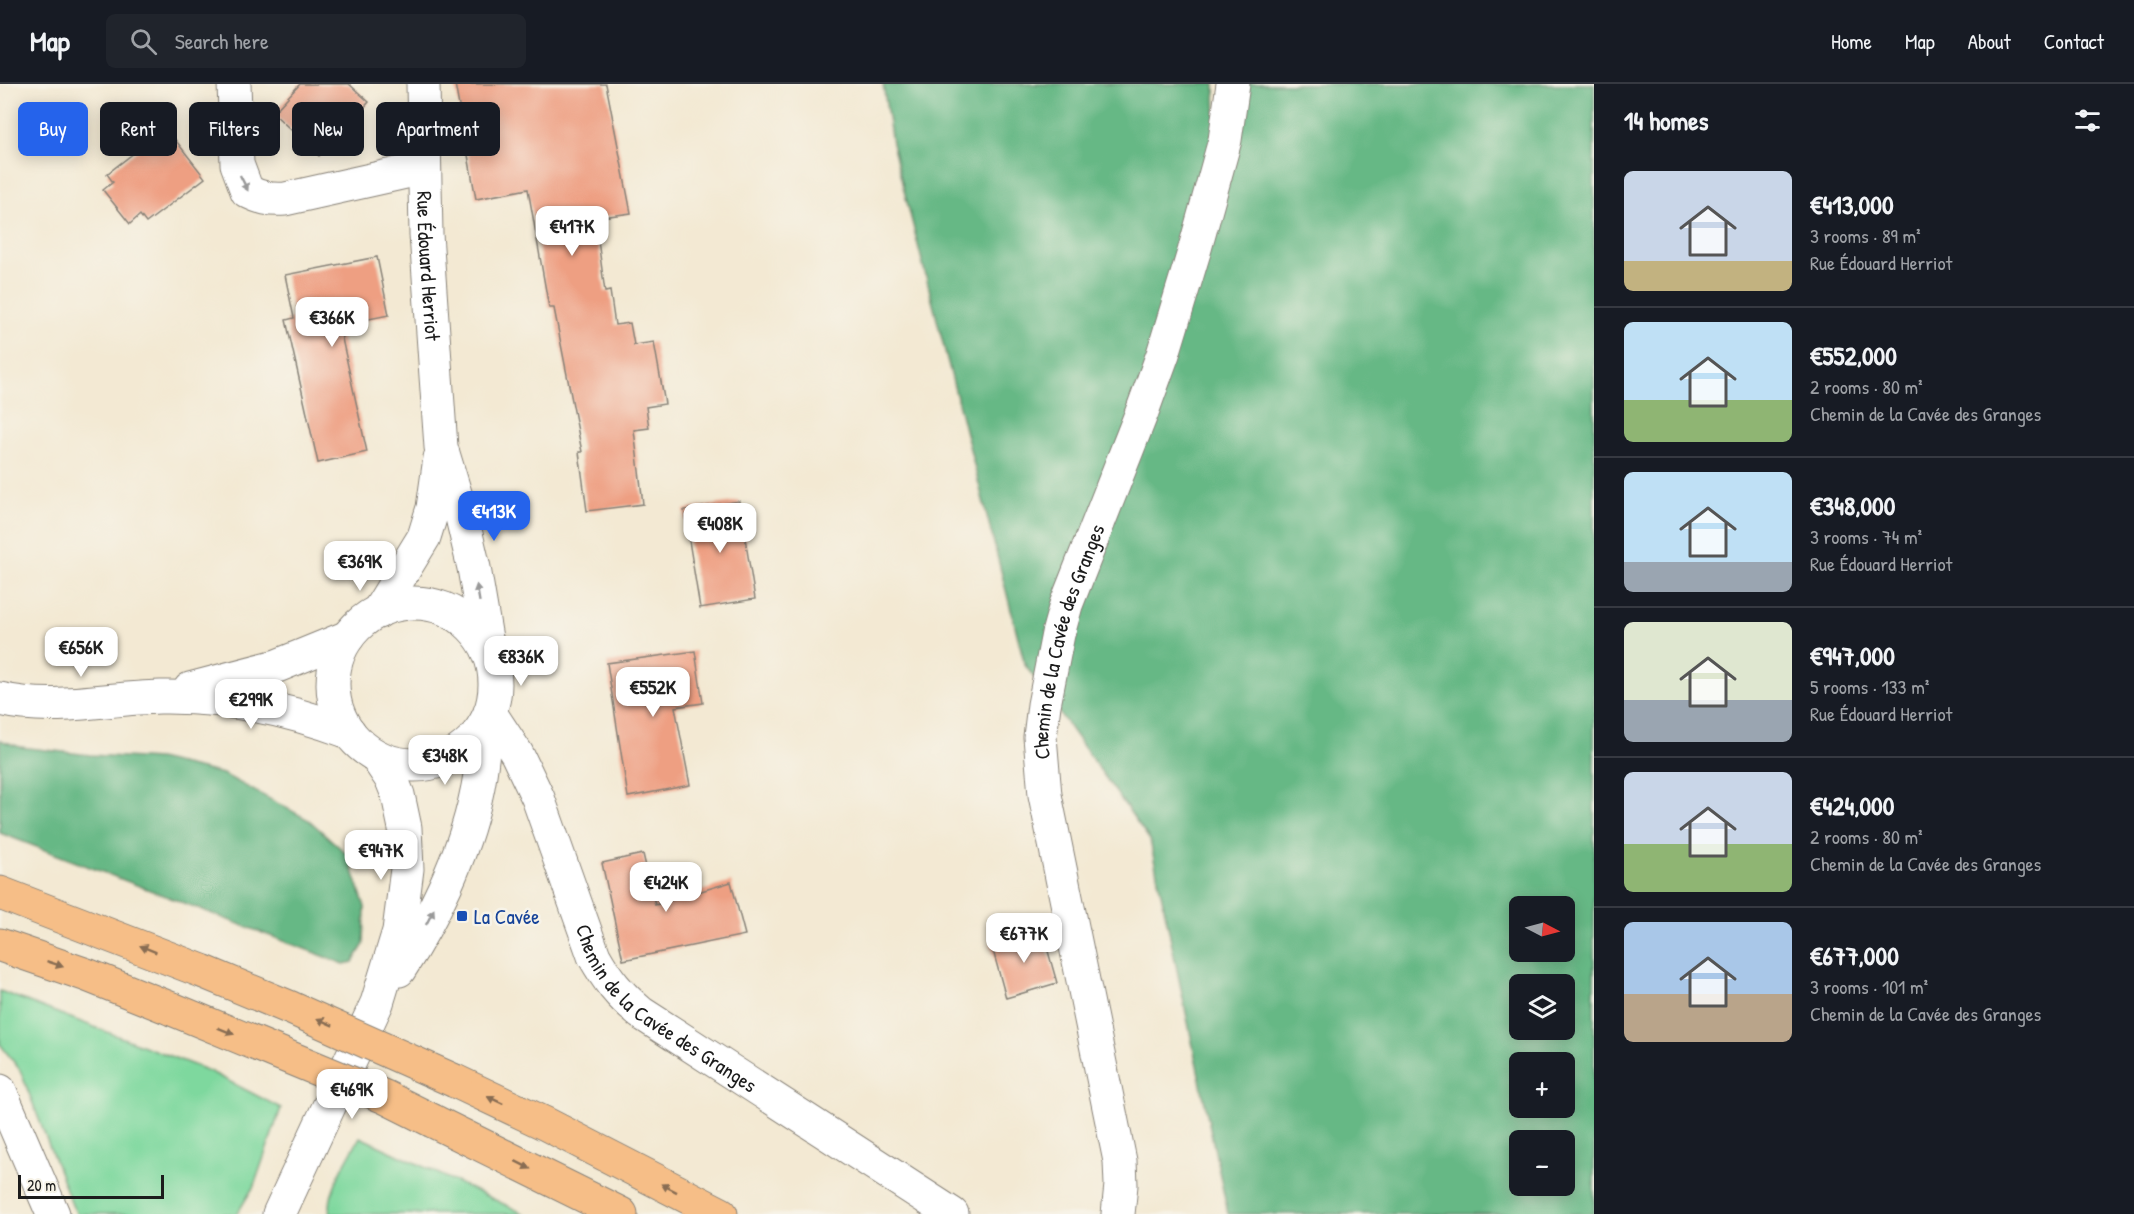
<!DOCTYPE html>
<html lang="en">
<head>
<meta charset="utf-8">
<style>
  body { margin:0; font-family:"Patrick Hand",sans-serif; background:#20242c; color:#f1f3f6; height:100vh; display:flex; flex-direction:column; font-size:22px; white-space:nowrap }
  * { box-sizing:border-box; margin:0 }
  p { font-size:20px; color:#9ea1a6 }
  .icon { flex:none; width:33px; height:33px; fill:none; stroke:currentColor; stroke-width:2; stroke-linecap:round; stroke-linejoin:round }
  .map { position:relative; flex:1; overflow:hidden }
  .details { display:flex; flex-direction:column; background:#171b24; width:540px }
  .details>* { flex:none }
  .hud { position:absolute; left:18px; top:18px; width:570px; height:54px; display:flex; gap:12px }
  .needle { width:39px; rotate:96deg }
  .controls { position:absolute; left:1509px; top:812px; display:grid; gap:12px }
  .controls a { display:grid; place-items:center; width:66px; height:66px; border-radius:9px; background:#171b24; box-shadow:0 3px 15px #0003; font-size:30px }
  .scale { position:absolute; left:18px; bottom:15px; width:146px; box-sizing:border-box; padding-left:6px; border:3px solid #1c1c1c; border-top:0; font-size:16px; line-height:21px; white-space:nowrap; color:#1c1c1c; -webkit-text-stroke:4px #f7f3e8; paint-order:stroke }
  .price { position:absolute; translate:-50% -51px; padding:0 14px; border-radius:12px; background:#fff; color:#222; font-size:20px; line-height:39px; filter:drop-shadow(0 2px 3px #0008) }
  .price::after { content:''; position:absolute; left:50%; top:36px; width:18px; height:14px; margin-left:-9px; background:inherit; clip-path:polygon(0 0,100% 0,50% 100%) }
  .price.current { background:#2563eb; color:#fff }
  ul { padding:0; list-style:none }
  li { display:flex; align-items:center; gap:18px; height:150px; padding:0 30px }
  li+li { border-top:2px solid #363941 }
  li span { display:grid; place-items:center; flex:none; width:168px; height:120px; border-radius:9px; color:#555 }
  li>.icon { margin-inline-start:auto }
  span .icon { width:72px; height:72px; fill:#fffc; stroke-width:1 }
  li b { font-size:26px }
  h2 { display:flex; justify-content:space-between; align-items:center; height:72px; padding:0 30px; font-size:26px }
  .pill { padding:0 21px; border-radius:9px; background:#171b24; box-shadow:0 3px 15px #0003; font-size:21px; line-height:54px }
  .pill.current { background:#2563eb; color:#fff }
  header { display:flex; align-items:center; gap:36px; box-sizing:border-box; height:84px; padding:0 30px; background:#171b24; border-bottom:2px solid #363941 }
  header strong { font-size:28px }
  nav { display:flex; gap:33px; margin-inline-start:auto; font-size:21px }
  .search { width:420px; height:54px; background:#20242c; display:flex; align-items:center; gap:15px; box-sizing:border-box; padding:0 21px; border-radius:9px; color:#9ea1a6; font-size:22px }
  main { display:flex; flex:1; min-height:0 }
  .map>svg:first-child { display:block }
  .green { fill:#7ed89e; stroke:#4d7a5d; stroke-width:1.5 }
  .forest { fill:#66b885; stroke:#416a50; stroke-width:1.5; fill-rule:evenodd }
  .building { fill:#ee9f82 }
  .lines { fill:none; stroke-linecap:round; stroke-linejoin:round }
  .minor-casing { stroke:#888278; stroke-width:35 }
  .major-casing { stroke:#888278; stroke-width:35 }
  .minor { stroke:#fff; stroke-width:33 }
  .major { stroke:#f6be87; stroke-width:33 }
  .major-bridge-casing { stroke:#888278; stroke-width:35; stroke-linecap:butt }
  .major-bridge { stroke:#f6be87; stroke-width:33 }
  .oneway { fill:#999 }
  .oneway2 { fill:#896d52 }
  .transit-dot { fill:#1a4fb4; stroke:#f7f3e8; stroke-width:2 }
  .labels { text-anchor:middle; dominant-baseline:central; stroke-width:5; stroke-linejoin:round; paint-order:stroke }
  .street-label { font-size:21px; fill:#1c1c1c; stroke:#f7f3e8 }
  .transit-label { font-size:21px; fill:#164399; stroke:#f7f3e8; text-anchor:start }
</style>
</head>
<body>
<header>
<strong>Map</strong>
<div class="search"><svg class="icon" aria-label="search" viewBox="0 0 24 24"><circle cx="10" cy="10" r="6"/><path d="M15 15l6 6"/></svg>Search here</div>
<nav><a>Home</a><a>Map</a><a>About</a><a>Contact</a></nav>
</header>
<main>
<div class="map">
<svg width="1594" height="1130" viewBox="0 0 1594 1130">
  <rect width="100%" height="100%" fill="#f7f3e8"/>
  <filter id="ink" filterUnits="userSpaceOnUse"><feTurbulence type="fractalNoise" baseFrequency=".0167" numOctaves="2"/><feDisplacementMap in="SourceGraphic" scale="12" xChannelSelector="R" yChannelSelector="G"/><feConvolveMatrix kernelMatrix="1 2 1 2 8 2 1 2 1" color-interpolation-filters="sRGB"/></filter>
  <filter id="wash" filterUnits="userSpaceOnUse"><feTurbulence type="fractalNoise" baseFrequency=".008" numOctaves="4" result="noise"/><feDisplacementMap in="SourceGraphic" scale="24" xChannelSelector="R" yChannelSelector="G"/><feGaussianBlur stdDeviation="1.35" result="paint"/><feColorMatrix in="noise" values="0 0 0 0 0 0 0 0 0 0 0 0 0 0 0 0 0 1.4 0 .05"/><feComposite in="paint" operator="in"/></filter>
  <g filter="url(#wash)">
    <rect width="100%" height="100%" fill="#f3e9d3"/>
    <g class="green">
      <path d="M 0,907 L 209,987 L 281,1024 L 254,1102 L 237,1130 L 77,1130 L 72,1121 L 20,986 L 0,960 Z"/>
      <path d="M 360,1053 L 525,1130 L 331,1130 C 325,1109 350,1071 360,1053 Z"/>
    </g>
    <g class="forest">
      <path d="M 883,0 L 1215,0 L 1217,82 L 1236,0 L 1594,0 L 1594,1130 L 1228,1130 L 1150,756 L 1025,581 L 892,59 ZM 1520,822 L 1564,822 L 1564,867 L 1520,867 ZM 1520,900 L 1564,900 L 1564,945 L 1520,945 ZM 1520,978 L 1564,978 L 1564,1023 L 1520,1023 ZM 1520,1056 L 1564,1056 L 1564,1101 L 1520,1101 Z"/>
      <path d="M 0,656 L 20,663 L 90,671 L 158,675 L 223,690 L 309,736 L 348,771 L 365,823 L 364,860 L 353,878 L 344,880 L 0,749 Z"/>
    </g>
    <g id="blocks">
      <g class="building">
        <path d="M 300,0 L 349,0 L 369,18 L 319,72 L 273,29 Z"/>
        <path d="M 455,0 L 606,0 L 631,129 L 595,134 L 605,208 L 610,207 L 615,241 L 630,239 L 634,261 L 654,258 L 665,320 L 646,323 L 649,344 L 634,346 L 643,420 L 587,427 L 579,368 L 582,368 L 554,224 L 549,224 L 528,105 L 476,115 Z"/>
        <path d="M 166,44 L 205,94 L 146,139 L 140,131 L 130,140 L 103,106 L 113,98 L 107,90 Z"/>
        <path d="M 377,173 L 389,231 L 339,241 L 367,368 L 318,379 L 286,236 L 294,234 L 285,191 Z"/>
        <path d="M 739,417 L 755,515 L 700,524 L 684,426 Z"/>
        <path d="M 695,567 L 703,619 L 675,623 L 690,701 L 628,713 L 607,579 Z"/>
        <path d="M 643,770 L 655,821 L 731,798 L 745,851 L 623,876 L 602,779 Z"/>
        <path d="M 1042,846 L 1057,899 L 1006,914 L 991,859 Z"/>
      </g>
    </g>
  </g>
  <g filter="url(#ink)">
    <use href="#blocks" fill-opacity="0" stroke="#888278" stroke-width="1.5"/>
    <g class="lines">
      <defs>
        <g id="minor">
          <path d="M 234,0 L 237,80 L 247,107 C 260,114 270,116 285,115 L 424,84"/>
          <path id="s1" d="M 423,0 L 426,150 L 441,363 L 461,429 L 474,484 L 488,566"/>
          <circle cx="414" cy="600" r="81"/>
          <path d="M 378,528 L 424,453 L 433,424 L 440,374"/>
          <path d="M 190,605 L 277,582 L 348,553"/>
          <path d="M 0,615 C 54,628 106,614 160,613 C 226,612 288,625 349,648"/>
          <path id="s2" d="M 490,629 L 517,670 L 538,714 L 594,872 C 607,895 619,911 641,929 L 952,1130"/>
          <path d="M 399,886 C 432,836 464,770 476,712 C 482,688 483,663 486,638"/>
          <path d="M 0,1007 L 53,1130"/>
          <path d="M 279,1130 L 377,919 L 399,847 L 407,785 L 405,744 L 398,711 L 392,696 L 376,672"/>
          <path id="s3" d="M 1118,1130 L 1121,1101 L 1120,1077 L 1045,711 L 1040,653 L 1044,621 L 1058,550 L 1066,521 L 1142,328 L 1163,270 L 1194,168 L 1225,56 L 1233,0"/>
        </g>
        <g id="major">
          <path d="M 0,809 L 202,887"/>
          <path d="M 0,861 L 87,891 L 172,925"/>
          <path d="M 455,997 L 546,1040 L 721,1130"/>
          <path d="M 433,1037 L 621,1130"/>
        </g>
      </defs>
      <use href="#minor" class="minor-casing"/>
      <use href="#major" class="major-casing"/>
      <use href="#minor" class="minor"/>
      <use href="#major" class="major"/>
      <defs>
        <g id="major-bridge">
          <path d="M 202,887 L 291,924 L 455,997"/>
          <path d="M 172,925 L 385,1013 L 433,1037"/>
        </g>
      </defs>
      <use href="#major-bridge" class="major-bridge-casing"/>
      <use href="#major-bridge" class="major-bridge"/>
    </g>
    <defs><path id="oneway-solid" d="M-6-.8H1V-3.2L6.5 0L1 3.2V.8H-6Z" transform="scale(1.5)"/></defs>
    <g class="oneway">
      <use href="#oneway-solid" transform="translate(244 99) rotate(63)"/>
      <use href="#oneway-solid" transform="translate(478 509) rotate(-100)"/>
      <use href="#oneway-solid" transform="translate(430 833) rotate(-63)"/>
    </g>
    <g class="oneway2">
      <use href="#oneway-solid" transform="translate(148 865) rotate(-158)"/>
      <use href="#oneway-solid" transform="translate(55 880) rotate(19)"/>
      <use href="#oneway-solid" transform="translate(325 938) rotate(-156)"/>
      <use href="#oneway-solid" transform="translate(226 947) rotate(22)"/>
      <use href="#oneway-solid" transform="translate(495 1016) rotate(-155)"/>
      <use href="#oneway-solid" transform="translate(523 1081) rotate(27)"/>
      <use href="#oneway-solid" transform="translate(669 1104) rotate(-153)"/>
    </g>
  </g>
  <rect class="transit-dot" x="456" y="826" width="12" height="12" rx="3"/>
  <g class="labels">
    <g class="street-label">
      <text stroke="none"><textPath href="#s1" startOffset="182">Rue Édouard Herriot</textPath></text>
      <text stroke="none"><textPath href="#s3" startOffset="584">Chemin de la Cavée des Granges</textPath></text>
      <text stroke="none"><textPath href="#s2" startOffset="354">Chemin de la Cavée des Granges</textPath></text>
    </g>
    <g class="transit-label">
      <text x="474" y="832">La Cavée</text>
    </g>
  </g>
</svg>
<div class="controls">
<a><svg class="needle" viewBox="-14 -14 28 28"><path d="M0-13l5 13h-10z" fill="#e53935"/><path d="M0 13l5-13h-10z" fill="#9ea1a6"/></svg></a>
<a><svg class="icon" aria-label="layers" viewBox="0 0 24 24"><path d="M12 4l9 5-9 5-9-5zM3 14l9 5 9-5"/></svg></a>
<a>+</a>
<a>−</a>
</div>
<div class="scale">20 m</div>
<b class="price" style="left:572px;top:173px">€417K</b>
<b class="price" style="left:332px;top:264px">€366K</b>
<b class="price current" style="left:494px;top:458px">€413K</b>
<b class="price" style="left:720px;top:470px">€408K</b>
<b class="price" style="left:360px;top:508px">€369K</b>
<b class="price" style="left:81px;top:594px">€656K</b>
<b class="price" style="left:521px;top:603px">€836K</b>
<b class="price" style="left:653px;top:634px">€552K</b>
<b class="price" style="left:251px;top:646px">€299K</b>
<b class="price" style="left:445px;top:702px">€348K</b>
<b class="price" style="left:381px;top:797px">€947K</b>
<b class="price" style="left:666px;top:829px">€424K</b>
<b class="price" style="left:1024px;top:880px">€677K</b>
<b class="price" style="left:352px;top:1036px">€469K</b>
<div class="hud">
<a class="pill current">Buy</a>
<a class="pill">Rent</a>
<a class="pill">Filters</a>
<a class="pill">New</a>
<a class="pill">Apartment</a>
</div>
</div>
<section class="details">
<h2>14 homes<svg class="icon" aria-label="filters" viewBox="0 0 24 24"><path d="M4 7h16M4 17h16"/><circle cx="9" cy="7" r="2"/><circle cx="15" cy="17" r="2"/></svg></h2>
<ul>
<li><span style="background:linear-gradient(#c9d6e8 75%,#c2b280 0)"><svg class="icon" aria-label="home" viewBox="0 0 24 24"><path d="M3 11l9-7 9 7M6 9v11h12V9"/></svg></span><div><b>€413,000</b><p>3 rooms · 89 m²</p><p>Rue Édouard Herriot</p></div></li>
<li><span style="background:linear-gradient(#bfe0f5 65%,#8fb573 0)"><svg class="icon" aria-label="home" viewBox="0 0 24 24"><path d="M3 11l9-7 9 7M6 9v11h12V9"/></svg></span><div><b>€552,000</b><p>2 rooms · 80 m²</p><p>Chemin de la Cavée des Granges</p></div></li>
<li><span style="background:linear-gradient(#bfe0f5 75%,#9aa5b1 0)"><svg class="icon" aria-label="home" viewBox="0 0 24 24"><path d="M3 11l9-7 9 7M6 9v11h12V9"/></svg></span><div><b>€348,000</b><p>3 rooms · 74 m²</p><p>Rue Édouard Herriot</p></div></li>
<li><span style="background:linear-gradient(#dfe7d0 65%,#9aa5b1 0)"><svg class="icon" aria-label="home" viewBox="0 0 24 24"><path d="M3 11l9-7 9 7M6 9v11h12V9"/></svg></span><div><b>€947,000</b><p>5 rooms · 133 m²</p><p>Rue Édouard Herriot</p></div></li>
<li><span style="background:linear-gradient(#c9d6e8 60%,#8fb573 0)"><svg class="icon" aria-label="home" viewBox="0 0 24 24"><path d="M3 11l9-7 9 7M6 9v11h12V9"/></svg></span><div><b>€424,000</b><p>2 rooms · 80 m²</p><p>Chemin de la Cavée des Granges</p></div></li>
<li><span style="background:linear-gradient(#a9c7e8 60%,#b9a48a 0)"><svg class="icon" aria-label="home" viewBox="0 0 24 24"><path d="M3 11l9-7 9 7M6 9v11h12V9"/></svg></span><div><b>€677,000</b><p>3 rooms · 101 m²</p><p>Chemin de la Cavée des Granges</p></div></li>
</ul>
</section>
</main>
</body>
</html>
